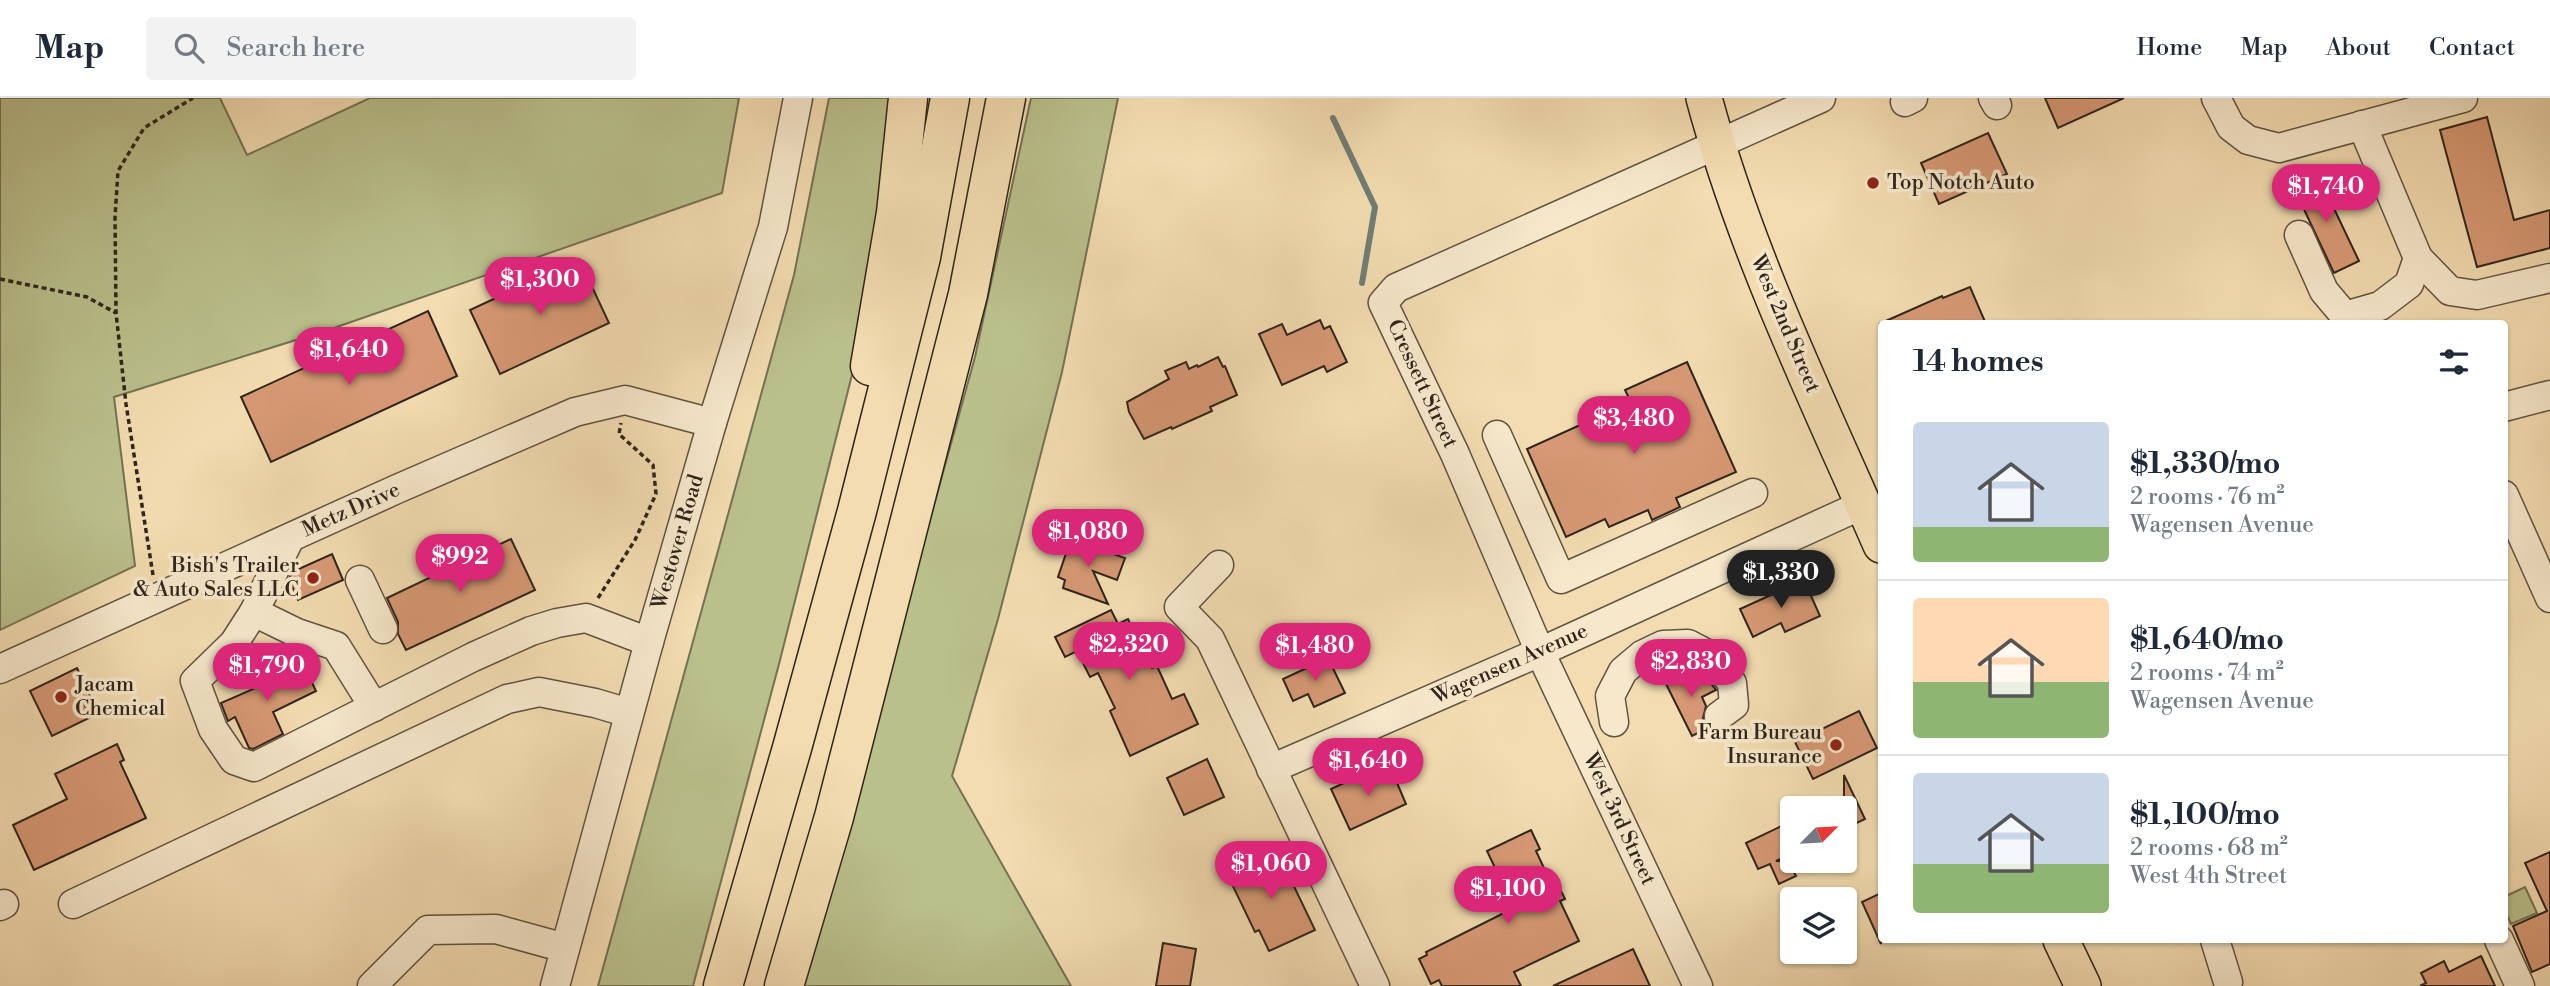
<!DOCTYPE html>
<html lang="en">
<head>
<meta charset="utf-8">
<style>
  body { margin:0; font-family:"Libre Bodoni",serif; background:#f2f2f3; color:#1f2937; height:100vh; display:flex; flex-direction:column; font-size:26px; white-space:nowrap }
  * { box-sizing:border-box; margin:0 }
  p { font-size:23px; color:#747a83 }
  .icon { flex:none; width:38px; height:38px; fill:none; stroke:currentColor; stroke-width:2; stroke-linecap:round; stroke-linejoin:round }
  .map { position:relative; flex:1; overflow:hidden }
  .details { position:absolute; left:1878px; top:222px; width:630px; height:623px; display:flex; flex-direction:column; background:#fff; border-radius:7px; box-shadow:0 2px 5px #0004 }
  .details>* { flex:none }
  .needle { width:46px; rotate:66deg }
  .controls { position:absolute; left:1780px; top:698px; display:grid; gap:14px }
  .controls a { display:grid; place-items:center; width:77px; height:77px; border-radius:7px; background:#fff; box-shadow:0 2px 5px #0004; font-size:35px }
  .price { position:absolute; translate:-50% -60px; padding:0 16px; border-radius:24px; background:#db2777; color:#fff; font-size:23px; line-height:46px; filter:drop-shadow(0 2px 4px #0008) }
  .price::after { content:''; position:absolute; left:50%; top:42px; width:21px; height:16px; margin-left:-10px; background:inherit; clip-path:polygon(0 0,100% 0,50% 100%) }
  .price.selected { background:#222; color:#fff }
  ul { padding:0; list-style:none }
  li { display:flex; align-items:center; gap:21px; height:175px; padding:0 35px }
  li+li { border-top:2px solid #e0e1e3 }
  li span { display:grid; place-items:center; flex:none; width:196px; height:140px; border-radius:7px; color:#555 }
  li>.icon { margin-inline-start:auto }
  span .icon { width:84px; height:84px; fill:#fffc; stroke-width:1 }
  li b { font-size:30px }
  h2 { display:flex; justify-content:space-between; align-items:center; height:84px; padding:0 35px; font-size:30px }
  header { display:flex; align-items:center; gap:42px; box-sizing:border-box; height:98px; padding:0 35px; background:#fff; border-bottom:2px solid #e0e1e3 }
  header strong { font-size:33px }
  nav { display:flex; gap:38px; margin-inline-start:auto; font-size:24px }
  .search { width:490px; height:63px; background:#f2f2f3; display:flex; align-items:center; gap:18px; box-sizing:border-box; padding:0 24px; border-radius:7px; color:#747a83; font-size:26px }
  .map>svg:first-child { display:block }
  .green { fill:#bac08c; stroke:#747254; stroke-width:2 }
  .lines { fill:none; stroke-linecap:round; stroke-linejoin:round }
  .stream { stroke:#707e75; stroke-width:6 }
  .building { fill:#d79975; stroke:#2e251c; stroke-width:2 }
  .minor-casing { stroke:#5f5341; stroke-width:31 }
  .major-casing { stroke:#2e251c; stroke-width:38 }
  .highway-casing { stroke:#2e251c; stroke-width:41 }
  .path { stroke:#2e251c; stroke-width:3.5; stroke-dasharray:5 3.5; stroke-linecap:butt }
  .minor { stroke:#f7e8cc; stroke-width:28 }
  .major { stroke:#f3dcb1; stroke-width:35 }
  .highway { stroke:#f3dcb1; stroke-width:38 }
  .poi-dot { fill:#8f2418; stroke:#f7e8cc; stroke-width:2.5 }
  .labels { text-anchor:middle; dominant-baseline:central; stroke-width:7; stroke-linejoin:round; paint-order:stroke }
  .poi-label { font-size:21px; fill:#2e251c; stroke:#f7e8cc; text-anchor:start }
  .street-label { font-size:21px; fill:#2e251c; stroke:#f7e8cc }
</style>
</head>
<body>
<header>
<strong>Map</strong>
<div class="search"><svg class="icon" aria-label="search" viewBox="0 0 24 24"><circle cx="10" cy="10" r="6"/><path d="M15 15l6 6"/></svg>Search here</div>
<nav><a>Home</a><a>Map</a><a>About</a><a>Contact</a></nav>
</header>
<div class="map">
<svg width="2550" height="888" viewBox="0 0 2550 888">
  <rect width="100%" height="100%" fill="#f3dcb1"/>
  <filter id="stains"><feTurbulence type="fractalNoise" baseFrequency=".00286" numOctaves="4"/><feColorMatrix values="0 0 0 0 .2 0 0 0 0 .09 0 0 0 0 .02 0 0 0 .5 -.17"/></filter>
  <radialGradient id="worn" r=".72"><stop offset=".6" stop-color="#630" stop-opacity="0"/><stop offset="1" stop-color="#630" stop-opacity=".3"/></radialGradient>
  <g class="green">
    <path d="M 0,0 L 220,0 L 247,57 L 370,0 L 739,0 L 722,95 L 328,232 L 114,299 L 135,468 L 0,532 Z"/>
    <path d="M 829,0 L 892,0 L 884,90 L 856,261 L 779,566 L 693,888 L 598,888 L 794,177 Z"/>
    <path d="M 1031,0 L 1118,0 L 1062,274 L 998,521 L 952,678 L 1071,888 L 801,888 L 975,259 Z"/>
    <path d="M 2525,789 L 2537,815 L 2511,826 L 2504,811 L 2504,799 Z"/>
  </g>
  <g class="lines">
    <path class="stream" d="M 1333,20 L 1375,109 L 1362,185"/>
  </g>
  <g class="building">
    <path d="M 2045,0 L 2124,0 L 2058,30 Z"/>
    <path d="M 2487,19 L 2514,122 L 2550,112 L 2550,150 L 2477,169 L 2440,32 Z"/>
    <path d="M 1988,35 L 2007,76 L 1939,106 L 1921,65 Z"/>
    <path d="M 2318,77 L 2359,163 L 2334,175 L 2293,88 Z"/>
    <path d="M 579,161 L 609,225 L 500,276 L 470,212 Z"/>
    <path d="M 1970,189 L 1986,226 L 1879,226 L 1942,198 L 1943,200 Z"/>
    <path d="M 428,213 L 457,278 L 271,364 L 241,299 Z"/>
    <path d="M 1320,222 L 1324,231 L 1330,228 L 1347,264 L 1327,274 L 1324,268 L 1282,287 L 1259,236 L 1282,226 L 1287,237 Z"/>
    <path d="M 1218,259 L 1223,269 L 1225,268 L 1237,297 L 1210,309 L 1212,313 L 1172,331 L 1171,329 L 1144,341 L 1129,314 L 1127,304 L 1169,281 L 1165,273 L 1186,264 L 1189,271 L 1197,267 L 1198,269 Z"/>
    <path d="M 1687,264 L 1736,374 L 1676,400 L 1680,409 L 1652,422 L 1648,412 L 1609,429 L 1605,421 L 1566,439 L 1527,351 L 1631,304 L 1625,292 Z"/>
    <path d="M 511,441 L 535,492 L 406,552 L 398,536 L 398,524 L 387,500 Z"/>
    <path d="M 1071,441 L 1125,460 L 1117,482 L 1093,473 L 1108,506 L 1063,490 L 1065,482 L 1058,479 Z"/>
    <path d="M 332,456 L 343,482 L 298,502 L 289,481 L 292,474 Z"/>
    <path d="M 1804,482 L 1820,518 L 1785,534 L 1781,525 L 1753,539 L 1740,511 Z"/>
    <path d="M 1111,512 L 1118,526 L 1128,521 L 1152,570 L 1157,568 L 1172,601 L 1184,596 L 1198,626 L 1130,658 L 1110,613 L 1115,610 L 1098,575 L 1090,579 L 1077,553 L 1065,559 L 1055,539 Z"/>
    <path d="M 1328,560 L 1345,595 L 1314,609 L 1308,596 L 1293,603 L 1283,581 Z"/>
    <path d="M 277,566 L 283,578 L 304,568 L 316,593 L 273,614 L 283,636 L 253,651 L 249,650 L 235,619 L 228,623 L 221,605 L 260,588 L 255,576 Z"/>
    <path d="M 77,570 L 93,605 L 85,608 L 91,619 L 52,638 L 30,593 Z"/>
    <path d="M 1696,571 L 1701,580 L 1705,578 L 1716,592 L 1702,599 L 1706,608 L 1703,620 L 1708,630 L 1692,638 L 1666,586 Z"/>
    <path d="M 1859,613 L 1877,650 L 1813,681 L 1795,644 Z"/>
    <path d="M 117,646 L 124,662 L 120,664 L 146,720 L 34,772 L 13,727 L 67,701 L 55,676 Z"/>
    <path d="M 1207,661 L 1224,699 L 1184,717 L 1167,680 Z"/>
    <path d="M 1376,670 L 1379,678 L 1386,675 L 1389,682 L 1395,680 L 1406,706 L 1350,732 L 1331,691 Z"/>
    <path d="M 1844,677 L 1865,721 L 1844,731 Z"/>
    <path d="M 1792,723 L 1792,755 L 1776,763 L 1789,763 L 1796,778 L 1779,786 L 1770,766 L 1758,771 L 1746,745 Z"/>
    <path d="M 1531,732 L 1540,751 L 1536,753 L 1550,783 L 1555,781 L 1565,801 L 1560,803 L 1579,843 L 1514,874 L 1521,888 L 1442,888 L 1439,882 L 1431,886 L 1419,861 L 1427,857 L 1426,854 L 1514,810 L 1487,753 Z"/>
    <path d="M 1276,751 L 1315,832 L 1269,853 L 1259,832 L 1255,834 L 1229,780 L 1240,774 L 1238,769 Z"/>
    <path d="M 2550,754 L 2550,866 L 2532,874 L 2513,828 L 2547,813 L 2525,765 Z"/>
    <path d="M 1881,795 L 1881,846 L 1862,804 Z"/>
    <path d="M 1163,845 L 1196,851 L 1190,888 L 1156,888 Z"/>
    <path d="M 1633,851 L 1650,888 L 1553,888 Z"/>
    <path d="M 2481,858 L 2495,888 L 2420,888 L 2426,885 L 2421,875 L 2444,863 L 2449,874 Z"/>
  </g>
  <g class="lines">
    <defs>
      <g id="minor">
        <path d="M 1993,0 L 1997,7"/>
        <path d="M 2216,0 L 2231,29 L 2248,42 L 2279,50 L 2463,0"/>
        <path d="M 1905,4 L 1913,0"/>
        <path d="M 2299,137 L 2324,193 L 2345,218 L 2380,208 L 2409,186 L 2418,160 L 2362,27"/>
        <path d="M 2418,160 L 2450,193 L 2477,197 L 2550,180"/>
        <path d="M 2504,309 L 2550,297"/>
        <path d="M 1497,337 L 1561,481 L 1753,395"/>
        <path d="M 2504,397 L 2550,500"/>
        <path d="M 290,440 L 254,514 L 234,545 L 195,583 L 213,631 L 234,662 L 254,669 L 473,559 L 531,533 L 557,525 L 586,520 L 649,544"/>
        <path d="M 1219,467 L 1179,509 L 1210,541 L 1375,888"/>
        <path d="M 360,482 L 383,531"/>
        <path d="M 254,514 L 297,535 L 336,548 L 374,609"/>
        <path d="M 0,571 L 397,391 L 575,314 L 625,302 L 712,325"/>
        <path d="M 1614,624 L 1610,598 L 1623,573 L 1642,557 L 1663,547 L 1688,546 L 1711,558 L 1732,585 L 1734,607 L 1719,618"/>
        <path d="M 1271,671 L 1540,554 L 1864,406"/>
        <path d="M 73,806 L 507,601 L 539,594 L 595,605 L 629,615"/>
        <path d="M 0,808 L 4,806"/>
        <path d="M 2215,842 L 2228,884"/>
        <path d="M 2499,842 L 2520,888"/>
        <path d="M 372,888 L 428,832 L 496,831 L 565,850"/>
        <path d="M 555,888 L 649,544 L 712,325 L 773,129 L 798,0"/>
        <path d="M 1698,888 L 1540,554 L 1455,356 L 1383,205 L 1396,190 L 1821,0"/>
      </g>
      <g id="major">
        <path d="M 1704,0 C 1746,156 1817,300 1881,447"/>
        <path d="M 2061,842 L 2083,888"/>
      </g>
      <g id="highway">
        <path d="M 870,268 L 896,115 L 908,0"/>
        <path d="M 723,888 L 792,650 L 857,413 L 921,159 L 950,0"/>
        <path d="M 784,888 L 834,719 L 968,196 L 1006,0"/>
      </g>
    </defs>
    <use href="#minor" class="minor-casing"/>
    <use href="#major" class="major-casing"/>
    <use href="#highway" class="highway-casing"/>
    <g class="path">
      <path d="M 0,181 L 87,199 L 116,215"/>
      <path d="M 153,477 L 126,306 L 116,215 L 115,119 L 118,73 L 144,30 L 193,0"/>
      <path d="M 598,500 L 635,442 L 656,396 L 653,367 L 619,336 L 621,325"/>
    </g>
    <use href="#minor" class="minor"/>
    <use href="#major" class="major"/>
    <use href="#highway" class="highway"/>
  </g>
  <g class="poi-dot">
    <circle cx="1873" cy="85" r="7"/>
    <circle cx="313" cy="480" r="7"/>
    <circle cx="61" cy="599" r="7"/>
    <circle cx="1836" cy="647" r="7"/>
  </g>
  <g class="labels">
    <g class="poi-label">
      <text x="1887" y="85">Top Notch Auto</text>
      <text x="299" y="468" text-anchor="end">Bish's Trailer<tspan x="299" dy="24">&amp; Auto Sales LLC</tspan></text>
      <text x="75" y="587">Jacam<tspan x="75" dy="24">Chemical</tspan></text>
      <text x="1822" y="635" text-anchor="end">Farm Bureau<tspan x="1822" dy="24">Insurance</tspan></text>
    </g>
    <g class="street-label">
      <text transform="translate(1785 226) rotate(67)">West 2nd Street</text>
      <text transform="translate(1422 286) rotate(65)">Cressett Street</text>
      <text transform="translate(351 412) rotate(-24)">Metz Drive</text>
      <text transform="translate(678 444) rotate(-74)">Westover Road</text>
      <text transform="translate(1510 566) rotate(-24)">Wagensen Avenue</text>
      <text transform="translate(1619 721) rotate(65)">West 3rd Street</text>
    </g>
  </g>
  <rect width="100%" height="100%" filter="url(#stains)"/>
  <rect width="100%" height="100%" fill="url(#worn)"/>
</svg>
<div class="controls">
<a><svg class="needle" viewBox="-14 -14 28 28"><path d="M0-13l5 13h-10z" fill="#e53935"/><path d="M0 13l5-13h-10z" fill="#747a83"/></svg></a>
<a><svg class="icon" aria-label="layers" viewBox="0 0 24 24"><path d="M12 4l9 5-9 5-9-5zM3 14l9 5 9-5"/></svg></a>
</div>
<b class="price" style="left:2326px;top:126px">$1,740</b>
<b class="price" style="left:540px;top:219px">$1,300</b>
<b class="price" style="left:349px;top:289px">$1,640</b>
<b class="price" style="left:1634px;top:358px">$3,480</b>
<b class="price" style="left:1088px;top:471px">$1,080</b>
<b class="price" style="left:460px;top:496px">$992</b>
<b class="price selected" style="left:1781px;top:512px">$1,330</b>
<b class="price" style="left:1129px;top:584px">$2,320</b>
<b class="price" style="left:1315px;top:585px">$1,480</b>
<b class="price" style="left:1691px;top:601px">$2,830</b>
<b class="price" style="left:267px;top:605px">$1,790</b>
<b class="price" style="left:1368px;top:700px">$1,640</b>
<b class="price" style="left:1271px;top:803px">$1,060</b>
<b class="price" style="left:1508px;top:828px">$1,100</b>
<section class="details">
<h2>14 homes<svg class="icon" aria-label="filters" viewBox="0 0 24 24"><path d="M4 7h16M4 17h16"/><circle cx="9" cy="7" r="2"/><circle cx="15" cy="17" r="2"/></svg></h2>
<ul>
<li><span style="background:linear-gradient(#c9d6e8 75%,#8fb573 0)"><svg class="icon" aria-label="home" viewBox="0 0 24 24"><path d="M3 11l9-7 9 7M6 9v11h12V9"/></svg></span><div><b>$1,330/mo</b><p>2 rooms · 76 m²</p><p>Wagensen Avenue</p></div></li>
<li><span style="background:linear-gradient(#ffd9b3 60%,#8fb573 0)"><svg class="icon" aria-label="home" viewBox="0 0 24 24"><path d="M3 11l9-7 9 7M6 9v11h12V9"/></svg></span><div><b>$1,640/mo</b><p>2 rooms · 74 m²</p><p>Wagensen Avenue</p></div></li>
<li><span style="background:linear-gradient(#c9d6e8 65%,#8fb573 0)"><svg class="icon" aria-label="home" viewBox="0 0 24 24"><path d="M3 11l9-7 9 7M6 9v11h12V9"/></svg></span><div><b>$1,100/mo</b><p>2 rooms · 68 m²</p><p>West 4th Street</p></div></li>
</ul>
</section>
</div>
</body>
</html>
